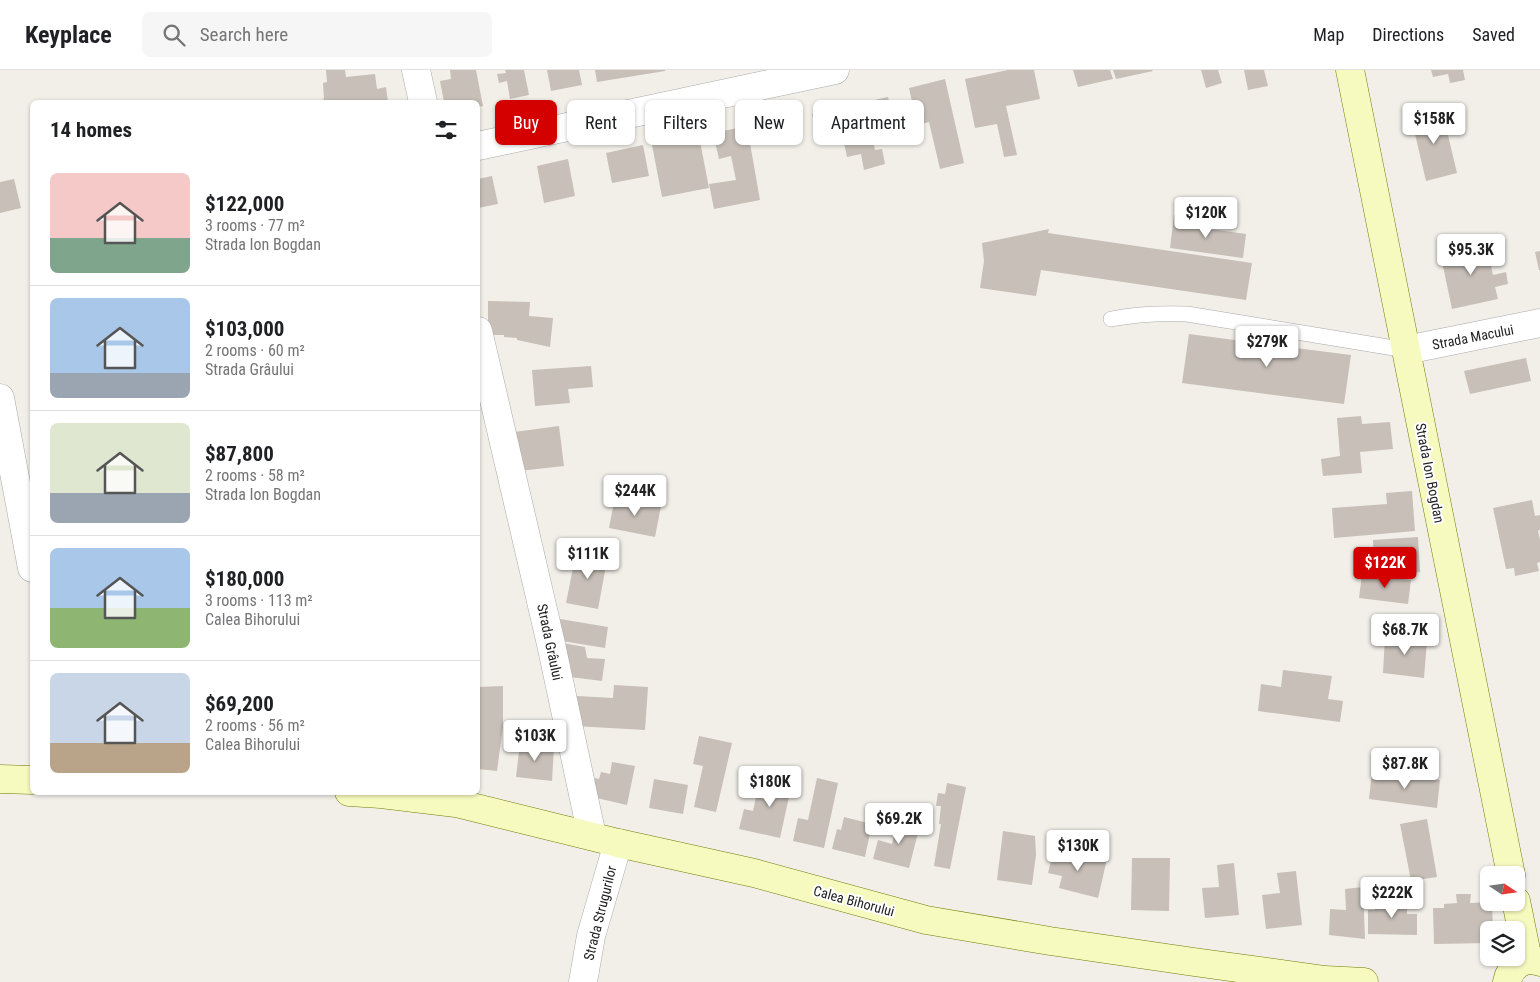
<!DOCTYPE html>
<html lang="en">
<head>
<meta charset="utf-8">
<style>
  body { margin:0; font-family:"Roboto Condensed",sans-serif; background:#f6f6f6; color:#202124; height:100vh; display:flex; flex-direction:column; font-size:19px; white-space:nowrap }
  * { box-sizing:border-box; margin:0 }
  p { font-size:16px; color:#757577 }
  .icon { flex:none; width:28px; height:28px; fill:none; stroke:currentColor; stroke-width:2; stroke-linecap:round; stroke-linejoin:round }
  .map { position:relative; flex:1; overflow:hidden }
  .sheet { position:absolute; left:30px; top:30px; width:450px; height:695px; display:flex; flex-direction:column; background:#fff; border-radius:8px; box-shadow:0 1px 4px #0004 }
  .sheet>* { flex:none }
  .banner { position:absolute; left:495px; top:30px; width:475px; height:45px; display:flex; gap:10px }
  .needle { width:32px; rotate:103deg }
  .tools { position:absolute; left:1480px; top:796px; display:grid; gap:10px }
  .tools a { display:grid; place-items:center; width:45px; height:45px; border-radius:8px; background:#fff; box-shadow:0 1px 4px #0004; font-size:25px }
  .price { position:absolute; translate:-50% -42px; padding:0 11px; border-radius:5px; background:#fff; color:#222; font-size:16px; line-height:32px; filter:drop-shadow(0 1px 2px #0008) }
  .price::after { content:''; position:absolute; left:50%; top:30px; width:15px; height:11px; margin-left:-8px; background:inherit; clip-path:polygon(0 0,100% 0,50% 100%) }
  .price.current { background:#d40000; color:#fff }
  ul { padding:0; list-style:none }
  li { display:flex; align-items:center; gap:15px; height:125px; padding:0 20px }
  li+li { border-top:1px solid #e0e0e0 }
  li span { display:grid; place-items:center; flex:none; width:140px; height:100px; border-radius:8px; color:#555 }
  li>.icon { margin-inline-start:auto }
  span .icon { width:60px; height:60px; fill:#fffc; stroke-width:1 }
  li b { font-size:21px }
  h2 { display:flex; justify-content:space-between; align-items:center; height:60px; padding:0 20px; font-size:21px }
  .pill { padding:0 18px; border-radius:8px; background:#fff; box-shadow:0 1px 4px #0004; font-size:18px; line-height:45px }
  .pill.current { background:#d40000; color:#fff }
  header { display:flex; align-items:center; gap:30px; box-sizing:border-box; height:70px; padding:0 25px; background:#fff; border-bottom:1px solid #e0e0e0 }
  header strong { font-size:24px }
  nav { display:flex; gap:28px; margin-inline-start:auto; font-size:18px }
  .search { width:350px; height:45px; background:#f6f6f6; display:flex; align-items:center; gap:12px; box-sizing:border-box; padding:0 18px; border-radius:8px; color:#757577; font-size:19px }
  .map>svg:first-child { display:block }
  .building { fill:#c7bfb8 }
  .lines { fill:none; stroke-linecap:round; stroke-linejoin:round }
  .service-casing { stroke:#a9a9a9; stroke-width:16 }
  .minor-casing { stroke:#a9a9a9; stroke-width:29 }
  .secondary-casing { stroke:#707d05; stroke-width:29 }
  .service { stroke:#fff; stroke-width:15 }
  .minor { stroke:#fff; stroke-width:28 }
  .secondary { stroke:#f7fabf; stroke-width:28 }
  .labels { text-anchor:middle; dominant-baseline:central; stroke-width:4; stroke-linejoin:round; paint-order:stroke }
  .street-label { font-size:14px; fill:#222; stroke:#fff }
</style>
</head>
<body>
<header>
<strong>Keyplace</strong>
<div class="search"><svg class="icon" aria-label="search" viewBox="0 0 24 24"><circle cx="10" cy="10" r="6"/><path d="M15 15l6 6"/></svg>Search here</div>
<nav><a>Map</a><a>Directions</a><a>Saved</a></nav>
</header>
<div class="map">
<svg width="1540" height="912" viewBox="0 0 1540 912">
  <rect width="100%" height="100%" fill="#f2efe9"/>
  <g class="building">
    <path d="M 326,0 L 345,0 L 346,7 L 375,4 L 377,19 L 386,17 L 388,32 L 322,32 L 322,30 L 324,29 L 323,13 L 327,12 Z"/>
    <path d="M 450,0 L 476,0 L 483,36 L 478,37 L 478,32 L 444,32 L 440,11 L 451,9 Z"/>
    <path d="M 505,0 L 524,0 L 529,25 L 510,29 L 507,11 L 499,13 L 497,4 L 506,3 Z"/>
    <path d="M 547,0 L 579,0 L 582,15 L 551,21 Z"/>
    <path d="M 595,0 L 665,0 L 665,1 L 597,12 Z"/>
    <path d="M 1008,0 L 1034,0 L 1040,29 L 1006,36 L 1017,85 L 1004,87 L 997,54 L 975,58 L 965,9 Z"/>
    <path d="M 1073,0 L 1110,0 L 1113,9 L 1078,17 Z"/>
    <path d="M 1113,0 L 1152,0 L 1153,1 L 1116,9 Z"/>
    <path d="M 1201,0 L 1218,0 L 1222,13 L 1206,18 Z"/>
    <path d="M 1244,0 L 1264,0 L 1268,16 L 1248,20 Z"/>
    <path d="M 1431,0 L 1463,0 L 1465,10 L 1450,13 L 1448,4 L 1433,7 Z"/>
    <path d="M 945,9 L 964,93 L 940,99 L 929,52 L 917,55 L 909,18 Z"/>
    <path d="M 888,27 L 896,61 L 872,65 L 875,80 L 882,79 L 885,94 L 864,100 L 861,84 L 847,87 L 843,68 L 819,73 L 812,44 Z"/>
    <path d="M 1442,40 L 1457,103 L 1426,111 L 1411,47 Z"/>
    <path d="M 794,45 L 797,67 L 764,72 L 760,50 Z"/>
    <path d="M 747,56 L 760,130 L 714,139 L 709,114 L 736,110 L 731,86 L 719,89 L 713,63 Z"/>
    <path d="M 699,66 L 709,118 L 662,127 L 652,75 Z"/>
    <path d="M 643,75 L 649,106 L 612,113 L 606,83 Z"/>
    <path d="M 568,89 L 575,126 L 544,133 L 537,96 Z"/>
    <path d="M 492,106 L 498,134 L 478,138 L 478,109 Z"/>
    <path d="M 14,109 L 21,138 L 0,143 L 0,112 Z"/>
    <path d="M 1174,145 L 1190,147 L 1189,156 L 1246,164 L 1243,188 L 1170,178 Z"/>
    <path d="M 1049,159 L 1048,163 L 1252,193 L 1246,230 L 1041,200 L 1036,226 L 980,218 L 984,191 L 982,173 Z"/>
    <path d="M 1486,172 L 1493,205 L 1506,202 L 1508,214 L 1495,217 L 1498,229 L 1452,239 L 1440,182 Z"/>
    <path d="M 1540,181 L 1540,200 L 1539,200 L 1535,182 Z"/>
    <path d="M 488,231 L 530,232 L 529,246 L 553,248 L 550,277 L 517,270 L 517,268 L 504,267 L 504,265 L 488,265 Z"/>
    <path d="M 1189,264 L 1265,274 L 1266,268 L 1296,272 L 1296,278 L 1351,285 L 1344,334 L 1182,313 Z"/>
    <path d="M 1526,288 L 1531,311 L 1470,324 L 1464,301 Z"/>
    <path d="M 591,296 L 593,317 L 568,319 L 570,333 L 535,336 L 532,300 Z"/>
    <path d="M 1361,346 L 1362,354 L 1390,352 L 1393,379 L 1360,382 L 1362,403 L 1323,406 L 1321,389 L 1340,386 L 1337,348 Z"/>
    <path d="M 559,356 L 564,396 L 519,401 L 514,362 Z"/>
    <path d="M 1412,421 L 1415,461 L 1334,468 L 1332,438 L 1387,434 L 1386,423 Z"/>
    <path d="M 615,427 L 661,436 L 655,467 L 609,458 Z"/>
    <path d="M 1532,430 L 1535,446 L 1540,445 L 1540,460 L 1538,461 L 1540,470 L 1540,492 L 1537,493 L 1539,501 L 1515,506 L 1514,498 L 1506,499 L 1493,438 Z"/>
    <path d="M 1418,467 L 1420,502 L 1391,504 L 1391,493 L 1374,494 L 1373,470 Z"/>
    <path d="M 582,480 L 608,485 L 598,539 L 566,533 L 574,493 L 580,495 Z"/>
    <path d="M 1362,504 L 1411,510 L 1408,534 L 1359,528 Z"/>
    <path d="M 560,549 L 608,557 L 605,578 L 556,570 Z"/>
    <path d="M 1402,562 L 1410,562 L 1409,569 L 1427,571 L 1424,608 L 1383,603 L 1385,567 L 1401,569 Z"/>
    <path d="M 557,572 L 585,577 L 587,588 L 605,589 L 602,611 L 562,606 Z"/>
    <path d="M 1283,600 L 1332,606 L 1328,629 L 1343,631 L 1340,652 L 1258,641 L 1261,614 L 1281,617 Z"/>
    <path d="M 614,615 L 648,617 L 645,660 L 575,656 L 577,626 L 613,628 Z"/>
    <path d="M 503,616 L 503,656 L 497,701 L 478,699 L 478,617 Z"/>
    <path d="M 699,666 L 732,673 L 716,742 L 694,737 L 703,696 L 693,694 Z"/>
    <path d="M 520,673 L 554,677 L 552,711 L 516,707 Z"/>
    <path d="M 612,692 L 635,696 L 627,735 L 592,727 L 595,708 L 599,709 L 601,702 L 610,704 Z"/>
    <path d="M 775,700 L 794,704 L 780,768 L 739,759 L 744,739 L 753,741 L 756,727 L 769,730 Z"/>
    <path d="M 1372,702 L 1440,710 L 1437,738 L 1369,729 Z"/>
    <path d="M 817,708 L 838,713 L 824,778 L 793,771 L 798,748 L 808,750 Z"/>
    <path d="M 654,709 L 688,715 L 683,744 L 649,738 Z"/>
    <path d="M 947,713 L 966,717 L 950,799 L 934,796 L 941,754 L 939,754 L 941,736 L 936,736 L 938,723 L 945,724 Z"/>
    <path d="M 844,747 L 872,754 L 865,787 L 832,779 L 837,759 L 841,760 Z"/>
    <path d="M 898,749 L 920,755 L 909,798 L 873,789 L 878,770 L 892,774 Z"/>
    <path d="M 1427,749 L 1437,807 L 1411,811 L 1400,754 Z"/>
    <path d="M 1003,761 L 1035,766 L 1036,785 L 1032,815 L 997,810 Z"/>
    <path d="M 1054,778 L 1107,789 L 1098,828 L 1059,818 L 1062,806 L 1048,803 Z"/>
    <path d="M 1132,788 L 1170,788 L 1169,841 L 1131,840 Z"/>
    <path d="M 1234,793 L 1239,845 L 1205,848 L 1202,818 L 1219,817 L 1217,795 Z"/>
    <path d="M 1296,801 L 1302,855 L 1266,859 L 1262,825 L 1280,823 L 1277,803 Z"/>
    <path d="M 1363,817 L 1365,869 L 1329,865 L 1330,839 L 1346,840 L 1345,819 Z"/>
    <path d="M 1456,824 L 1471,824 L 1470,833 L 1492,832 L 1493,860 L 1489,860 L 1489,873 L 1434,874 L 1433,838 L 1444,838 L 1444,834 L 1457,833 Z"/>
    <path d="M 1375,829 L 1407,830 L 1407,844 L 1417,844 L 1417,865 L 1368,864 L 1368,840 L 1375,840 Z"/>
  </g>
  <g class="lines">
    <defs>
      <path id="service" d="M 1111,249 C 1137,244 1161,243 1187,244 L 1406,280"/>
      <g id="minor">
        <path d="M 416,0 L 423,32"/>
        <path d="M 478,76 L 835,0"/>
        <path d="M 478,261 L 551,574 L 592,766"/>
        <path d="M 1406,280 L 1540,253"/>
        <path d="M 0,328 L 32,498"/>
        <path d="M 583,912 L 591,866 L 618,773"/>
      </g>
      <g id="secondary">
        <path d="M 1350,0 L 1511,805"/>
        <path d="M 0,709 L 32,710"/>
        <path d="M 349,722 L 381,724 L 456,733 L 618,773 L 754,803 L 926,850 L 1050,871 L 1194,892 L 1325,910 L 1364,912"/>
        <path d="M 1516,831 L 1528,890"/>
        <path d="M 1507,912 C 1510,896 1524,886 1540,892"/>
      </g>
    </defs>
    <use href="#service" class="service-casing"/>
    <use href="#minor" class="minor-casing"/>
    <use href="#secondary" class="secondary-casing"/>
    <use href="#service" class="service"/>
    <use href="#minor" class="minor"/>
    <use href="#secondary" class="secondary"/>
  </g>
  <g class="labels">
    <g class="street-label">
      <text transform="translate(1473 267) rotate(-11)">Strada Macului</text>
      <text transform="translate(1430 403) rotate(79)">Strada Ion Bogdan</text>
      <text transform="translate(550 572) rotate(78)">Strada Grâului</text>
      <text transform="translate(854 831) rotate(15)">Calea Bihorului</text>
      <text transform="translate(600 843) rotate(-76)">Strada Strugurilor</text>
    </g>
  </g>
</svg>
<div class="tools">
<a><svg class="needle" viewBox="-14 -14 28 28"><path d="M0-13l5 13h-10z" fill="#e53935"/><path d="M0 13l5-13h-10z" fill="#757577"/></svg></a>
<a><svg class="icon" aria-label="layers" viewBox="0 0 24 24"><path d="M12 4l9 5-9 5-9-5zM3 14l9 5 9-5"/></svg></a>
</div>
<b class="price" style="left:1434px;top:75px">$158K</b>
<b class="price" style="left:1206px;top:169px">$120K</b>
<b class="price" style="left:1471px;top:206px">$95.3K</b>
<b class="price" style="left:1267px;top:298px">$279K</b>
<b class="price" style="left:635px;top:447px">$244K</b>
<b class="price" style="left:588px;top:510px">$111K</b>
<b class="price current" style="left:1385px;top:519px">$122K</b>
<b class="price" style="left:1405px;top:586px">$68.7K</b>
<b class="price" style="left:535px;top:692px">$103K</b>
<b class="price" style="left:1405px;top:720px">$87.8K</b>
<b class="price" style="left:770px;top:738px">$180K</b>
<b class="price" style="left:899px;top:775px">$69.2K</b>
<b class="price" style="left:1078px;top:802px">$130K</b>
<b class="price" style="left:1392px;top:849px">$222K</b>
<div class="banner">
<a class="pill current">Buy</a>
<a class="pill">Rent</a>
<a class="pill">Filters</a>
<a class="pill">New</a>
<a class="pill">Apartment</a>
</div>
<section class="sheet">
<h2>14 homes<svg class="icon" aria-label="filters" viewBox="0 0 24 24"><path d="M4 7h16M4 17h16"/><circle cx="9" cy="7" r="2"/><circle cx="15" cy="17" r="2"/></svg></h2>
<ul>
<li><span style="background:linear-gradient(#f6c9c9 65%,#7fa58c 0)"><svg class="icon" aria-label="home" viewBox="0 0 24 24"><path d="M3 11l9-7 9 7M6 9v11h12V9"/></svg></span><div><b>$122,000</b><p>3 rooms · 77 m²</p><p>Strada Ion Bogdan</p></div></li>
<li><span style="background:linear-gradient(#a9c7e8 75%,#9aa5b1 0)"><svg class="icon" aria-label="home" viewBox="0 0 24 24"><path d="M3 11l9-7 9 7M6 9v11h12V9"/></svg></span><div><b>$103,000</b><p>2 rooms · 60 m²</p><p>Strada Grâului</p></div></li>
<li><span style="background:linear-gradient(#dfe7d0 70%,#9aa5b1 0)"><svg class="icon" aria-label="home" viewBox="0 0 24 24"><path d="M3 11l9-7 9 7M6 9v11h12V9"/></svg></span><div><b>$87,800</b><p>2 rooms · 58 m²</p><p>Strada Ion Bogdan</p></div></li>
<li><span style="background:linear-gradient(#a9c7e8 60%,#8fb573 0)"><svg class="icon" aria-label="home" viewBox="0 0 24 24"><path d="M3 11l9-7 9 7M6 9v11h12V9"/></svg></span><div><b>$180,000</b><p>3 rooms · 113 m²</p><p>Calea Bihorului</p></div></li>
<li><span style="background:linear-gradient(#c9d6e8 70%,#b9a48a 0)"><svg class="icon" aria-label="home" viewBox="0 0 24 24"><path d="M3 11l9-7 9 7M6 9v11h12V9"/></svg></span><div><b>$69,200</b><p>2 rooms · 56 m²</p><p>Calea Bihorului</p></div></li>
</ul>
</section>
</div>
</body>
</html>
